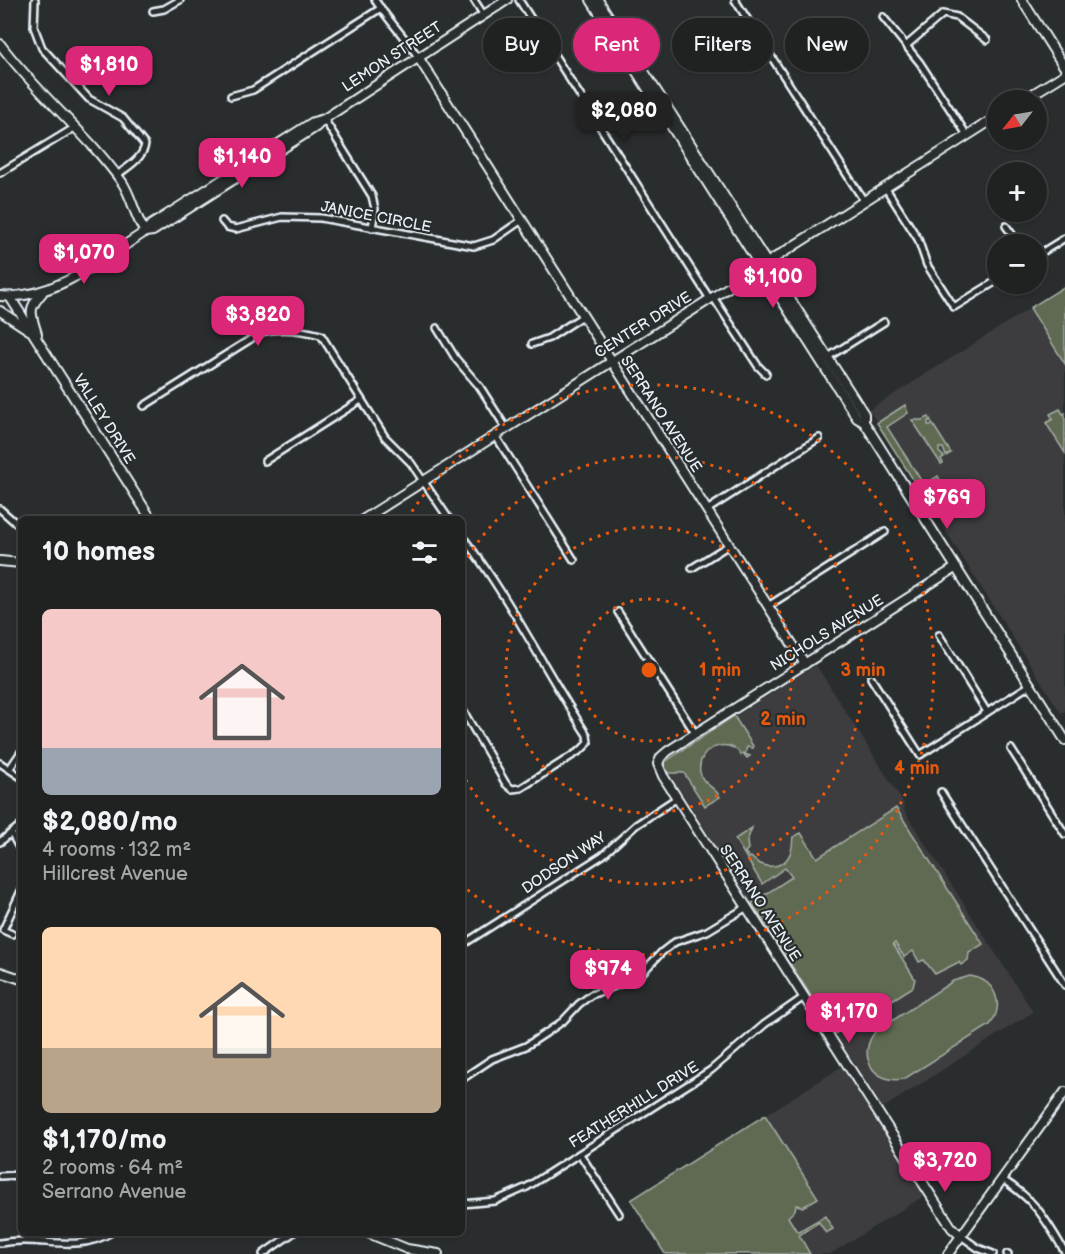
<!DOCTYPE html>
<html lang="en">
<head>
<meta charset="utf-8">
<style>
  body { margin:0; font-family:"Balsamiq Sans",sans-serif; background:#282a2a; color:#f1f3f6; height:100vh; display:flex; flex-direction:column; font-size:22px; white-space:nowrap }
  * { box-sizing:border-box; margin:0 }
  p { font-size:20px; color:#a2a4a5 }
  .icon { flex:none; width:33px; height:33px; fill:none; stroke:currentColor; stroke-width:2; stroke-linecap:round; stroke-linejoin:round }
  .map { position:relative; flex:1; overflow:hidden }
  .sheet { position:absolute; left:18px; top:516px; width:447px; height:720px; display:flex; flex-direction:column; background:#202222; border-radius:9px; box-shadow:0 2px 4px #0004,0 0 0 2px #3d3f40 }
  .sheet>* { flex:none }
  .guide { position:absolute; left:483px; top:18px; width:492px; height:54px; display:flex; gap:12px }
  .needle { width:39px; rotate:239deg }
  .controls { position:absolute; left:987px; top:90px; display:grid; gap:12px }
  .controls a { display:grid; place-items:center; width:60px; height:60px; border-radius:50%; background:#202222; box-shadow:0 2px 4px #0004,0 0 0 2px #3d3f40; font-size:30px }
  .price { position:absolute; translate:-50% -51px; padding:0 14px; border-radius:12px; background:#db2777; color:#fff; font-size:20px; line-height:39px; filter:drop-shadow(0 2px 3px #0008) }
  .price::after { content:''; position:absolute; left:50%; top:36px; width:18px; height:14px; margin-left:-9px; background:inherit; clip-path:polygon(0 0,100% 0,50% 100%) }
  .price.active { background:#222; color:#fff }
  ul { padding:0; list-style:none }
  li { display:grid; align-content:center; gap:12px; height:318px; padding:0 24px }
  li span { display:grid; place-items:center; height:186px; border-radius:9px; color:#555 }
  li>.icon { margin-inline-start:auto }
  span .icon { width:108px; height:108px; fill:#fffc; stroke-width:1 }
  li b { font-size:26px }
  h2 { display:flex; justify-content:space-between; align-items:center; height:72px; padding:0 24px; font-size:26px }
  .tag { padding:0 21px; border-radius:27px; background:#202222; box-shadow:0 2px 4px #0004,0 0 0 2px #3d3f40; font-size:21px; line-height:54px }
  .tag.active { background:#db2777; color:#fff }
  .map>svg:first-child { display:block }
  .built { fill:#3e3c40 }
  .green { fill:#606b52; stroke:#a4aea5; stroke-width:1.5 }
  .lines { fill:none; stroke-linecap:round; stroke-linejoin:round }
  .street-casing { stroke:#e8f1f8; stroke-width:10 }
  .secondary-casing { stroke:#e8f1f8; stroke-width:12 }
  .street { stroke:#2a2d2e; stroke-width:5 }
  .secondary { stroke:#2a2d2e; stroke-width:8 }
  .ring { fill:none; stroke:#e8590c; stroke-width:3; stroke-dasharray:3 6 }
  .labels { text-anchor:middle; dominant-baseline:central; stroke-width:4.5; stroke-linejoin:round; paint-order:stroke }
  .street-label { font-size:15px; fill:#e8f1f8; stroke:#2a2d2e }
  .centre { fill:#e8590c; stroke:#2a2d2e; stroke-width:3 }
  .ring-label { font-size:18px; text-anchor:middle; font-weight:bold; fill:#e8590c; stroke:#2a2d2e; stroke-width:4.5; stroke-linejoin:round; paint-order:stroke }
</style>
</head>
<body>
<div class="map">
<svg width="1065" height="1254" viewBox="0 0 1065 1254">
  <rect width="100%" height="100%" fill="#2a2d2e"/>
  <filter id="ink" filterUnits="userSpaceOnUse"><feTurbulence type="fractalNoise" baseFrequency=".0167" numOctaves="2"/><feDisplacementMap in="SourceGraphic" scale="12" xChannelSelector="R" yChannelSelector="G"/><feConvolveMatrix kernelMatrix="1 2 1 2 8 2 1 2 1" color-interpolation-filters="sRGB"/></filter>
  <g filter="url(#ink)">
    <g class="built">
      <path d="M 1065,286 L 1065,711 L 1061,713 L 869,410 Z"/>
      <path d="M 816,665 L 903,802 L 905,812 L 1033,1012 L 883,1108 L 665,767 L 668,759 Z"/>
      <path d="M 841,1067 L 924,1196 L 830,1254 L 665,1254 L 631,1200 Z"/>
    </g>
    <g class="green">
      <path d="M 1065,286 L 1065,364 L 1030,308 Z"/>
      <path d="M 905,405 L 908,413 L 887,427 L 924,485 L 938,476 L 940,480 L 921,492 L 877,423 Z"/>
      <path d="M 1060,409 L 1063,414 L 1065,413 L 1065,453 L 1046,423 L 1053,419 L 1050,414 Z"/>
      <path d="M 929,417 L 931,421 L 928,421 L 928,425 L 931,425 L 932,423 L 951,453 L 946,456 L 943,448 L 939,448 L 939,452 L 944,457 L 941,459 L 943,463 L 941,464 L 912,420 L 922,420 Z"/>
      <path d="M 734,716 L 753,746 L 753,748 L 747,747 L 745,754 L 750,756 L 747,758 L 743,753 L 741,755 C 729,736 696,748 700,772 C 702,785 715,786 720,797 L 705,806 L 684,773 L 668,773 L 665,767 L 665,762 Z"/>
      <path d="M 896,808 L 983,944 L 969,953 L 968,960 L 961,965 L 959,962 L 935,974 L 924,960 L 919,962 L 913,951 L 904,957 L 895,943 L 893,944 L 915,979 L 913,987 L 881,1007 L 871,1010 L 864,1023 L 851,1024 L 835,1034 L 752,903 L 792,877 L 785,868 L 762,884 L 735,839 L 752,828 L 747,841 L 748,849 L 745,852 L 749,858 L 751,857 C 763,870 785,870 791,851 C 793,847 792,841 793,837 L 801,833 L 817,858 Z"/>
      <path d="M 970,976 C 996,980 1005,1005 990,1025 L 904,1079 C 874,1085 856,1056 875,1032 L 953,981 Z"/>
      <path d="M 765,1115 L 818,1198 L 803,1207 L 796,1205 L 795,1210 L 788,1217 L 796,1230 L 799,1231 L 825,1216 L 833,1229 L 826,1233 L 819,1222 L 799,1235 L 810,1254 L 665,1254 L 631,1200 Z"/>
    </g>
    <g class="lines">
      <defs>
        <g id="street">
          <path d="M 35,0 L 34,27 L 42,48 L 89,99 L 123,118 L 145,145 C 142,159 128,167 117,175"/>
          <path d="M 375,0 C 388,20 405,37 418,57"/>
          <path d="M 474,0 L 483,14"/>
          <path d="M 519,0 L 710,299"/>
          <path d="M 735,0 L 864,201"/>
          <path d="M 153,11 L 164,9 L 180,0"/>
          <path d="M 883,17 L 920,63 L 967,135"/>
          <path d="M 907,45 L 943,14 L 957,17 L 987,40"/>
          <path d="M 231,96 L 253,90 L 381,8"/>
          <path d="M 324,119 L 372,196 L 375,209 L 372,228"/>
          <path d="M 0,173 L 74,128"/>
          <path d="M 885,187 L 918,239 L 927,265 L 954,307 L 998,280"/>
          <path d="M 222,221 L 227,227 L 236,229 L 282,217 L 321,218 L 474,246 L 493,240 L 522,220"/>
          <path d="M 1006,226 L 1019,244"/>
          <path d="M 1036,256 L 1065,238"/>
          <path d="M 713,297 L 758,366 L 766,374"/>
          <path d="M 437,328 L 456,359 L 480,387 L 506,428"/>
          <path d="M 532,344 L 549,338 L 583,316"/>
          <path d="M 825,359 L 884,322"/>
          <path d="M 144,406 L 262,332 C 281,327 302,330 321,335 L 385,437 L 411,463 L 449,519"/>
          <path d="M 495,435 L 574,560"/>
          <path d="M 265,461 L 361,400"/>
          <path d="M 0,509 L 17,524"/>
          <path d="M 707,510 L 819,438"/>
          <path d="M 462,536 C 510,598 544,669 587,735 L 588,743 L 581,750 L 521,788 L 512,789 L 506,784 L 462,709"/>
          <path d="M 692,568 L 729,545"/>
          <path d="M 768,606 L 885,532"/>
          <path d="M 618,612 L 695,733"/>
          <path d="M 939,635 L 987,712"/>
          <path d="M 871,678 L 920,755 L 1030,685"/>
          <path d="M 1011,749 L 1065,834"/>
          <path d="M 0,763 L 21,777"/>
          <path d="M 10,768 L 21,752"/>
          <path d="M 941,792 L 1065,985"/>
          <path d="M 11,833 L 21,851"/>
          <path d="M 0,842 L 21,825"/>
          <path d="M 12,934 L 3,930 L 21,891"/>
          <path d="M 462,945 L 603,855 L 636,825 L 677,798"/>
          <path d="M 462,1079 L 492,1059 L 526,1046 L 546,1033 L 563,1021 L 579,1004 L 591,995 L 638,977 L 662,952 L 675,942 L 707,931 L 747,907"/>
          <path d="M 580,1154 L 619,1214"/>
          <path d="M 0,1176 L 21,1175"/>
          <path d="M 1002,1179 C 1037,1202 1044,1217 1065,1252"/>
          <path d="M 462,1204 L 495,1201 L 527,1187 L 711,1070 L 765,1024 L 804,997"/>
          <path d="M 961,1236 L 978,1248 L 993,1254"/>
          <path d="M 0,1243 C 41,1235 74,1254 110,1233"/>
          <path d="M 263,1254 L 293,1233"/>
          <path d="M 1007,1254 L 1008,1254"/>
        </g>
        <g id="secondary">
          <path d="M 591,0 L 857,418 L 864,422 L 1065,740"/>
          <path d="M 598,0 L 864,414 L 864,422"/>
          <path d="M 1022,0 L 1065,68"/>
          <path d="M 0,44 C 37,94 86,132 122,182 C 132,197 134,215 145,232"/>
          <path d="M 418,57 L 805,664"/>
          <path d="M 1023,100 L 1065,74"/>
          <path d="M 145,232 L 153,231 L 316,127 L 323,120"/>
          <path d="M 0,296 C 53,301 102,259 145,232 L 151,225 L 313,122 L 324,119 L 507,0"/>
          <path d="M 10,297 L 151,519"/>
          <path d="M 0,311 L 29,330"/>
          <path d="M 37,334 C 31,313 27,310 42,293"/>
          <path d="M 364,519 L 998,116"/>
          <path d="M 0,561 L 21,563"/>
          <path d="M 955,568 L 668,751 L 661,757 L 658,764 L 663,776 L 937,1205 L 952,1228 L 961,1236"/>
          <path d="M 0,972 L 21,979"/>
          <path d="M 368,1233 L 407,1249 L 438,1254"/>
          <path d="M 948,1254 L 1065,1092"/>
        </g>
      </defs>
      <use href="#street" class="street-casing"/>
      <use href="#secondary" class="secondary-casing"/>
      <use href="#street" class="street"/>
      <use href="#secondary" class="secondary"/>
    </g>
  </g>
  <g class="ring">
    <circle cx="649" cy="670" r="71"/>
    <circle cx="649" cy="670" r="143"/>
    <path d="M463 565A214 214 0 1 1 463 775"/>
    <path d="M407 519A285 285 0 1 1 462 885"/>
  </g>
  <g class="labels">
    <g class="street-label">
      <text transform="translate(392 57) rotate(-33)">LEMON STREET</text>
      <text transform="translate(376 217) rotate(11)">JANICE CIRCLE</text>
      <text transform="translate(643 325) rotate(-32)">CENTER DRIVE</text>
      <text transform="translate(661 414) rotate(57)">SERRANO AVENUE</text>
      <text transform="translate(104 419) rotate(58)">VALLEY DRIVE</text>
      <text transform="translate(827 633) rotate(-32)">NICHOLS AVENUE</text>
      <text transform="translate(564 863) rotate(-34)">DODSON WAY</text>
      <text transform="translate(760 903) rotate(57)">SERRANO AVENUE</text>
      <text transform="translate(634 1105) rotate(-32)">FEATHERHILL DRIVE</text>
    </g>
  </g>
  <circle cx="649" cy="670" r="9" class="centre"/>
  <g class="ring-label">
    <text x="720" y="676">1 min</text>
    <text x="863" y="676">3 min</text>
    <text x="783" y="725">2 min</text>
    <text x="917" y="774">4 min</text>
  </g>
</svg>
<div class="controls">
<a><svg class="needle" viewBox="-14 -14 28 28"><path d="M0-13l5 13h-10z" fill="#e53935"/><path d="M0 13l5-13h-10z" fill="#a2a4a5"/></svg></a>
<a>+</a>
<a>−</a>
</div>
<b class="price" style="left:109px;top:97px">$1,810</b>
<b class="price active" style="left:624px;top:143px">$2,080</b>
<b class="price" style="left:242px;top:189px">$1,140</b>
<b class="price" style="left:84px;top:285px">$1,070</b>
<b class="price" style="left:773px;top:309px">$1,100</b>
<b class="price" style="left:258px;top:347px">$3,820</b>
<b class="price" style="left:947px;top:530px">$769</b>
<b class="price" style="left:608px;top:1001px">$974</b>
<b class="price" style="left:849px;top:1044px">$1,170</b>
<b class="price" style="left:945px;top:1193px">$3,720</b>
<div class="guide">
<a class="tag">Buy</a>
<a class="tag active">Rent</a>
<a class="tag">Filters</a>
<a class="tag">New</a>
</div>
<section class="sheet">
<h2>10 homes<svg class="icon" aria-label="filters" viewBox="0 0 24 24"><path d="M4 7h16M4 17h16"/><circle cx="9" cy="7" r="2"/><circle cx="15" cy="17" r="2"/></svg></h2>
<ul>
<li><span style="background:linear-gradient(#f6c9c9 75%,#9aa5b1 0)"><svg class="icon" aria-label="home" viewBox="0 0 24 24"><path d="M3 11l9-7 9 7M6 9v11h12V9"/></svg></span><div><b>$2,080/mo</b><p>4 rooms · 132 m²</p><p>Hillcrest Avenue</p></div></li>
<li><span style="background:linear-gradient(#ffd9b3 65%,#b9a48a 0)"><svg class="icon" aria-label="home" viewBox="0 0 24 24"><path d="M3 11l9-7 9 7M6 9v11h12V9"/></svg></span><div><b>$1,170/mo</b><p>2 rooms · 64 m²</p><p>Serrano Avenue</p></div></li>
</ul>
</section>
</div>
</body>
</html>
